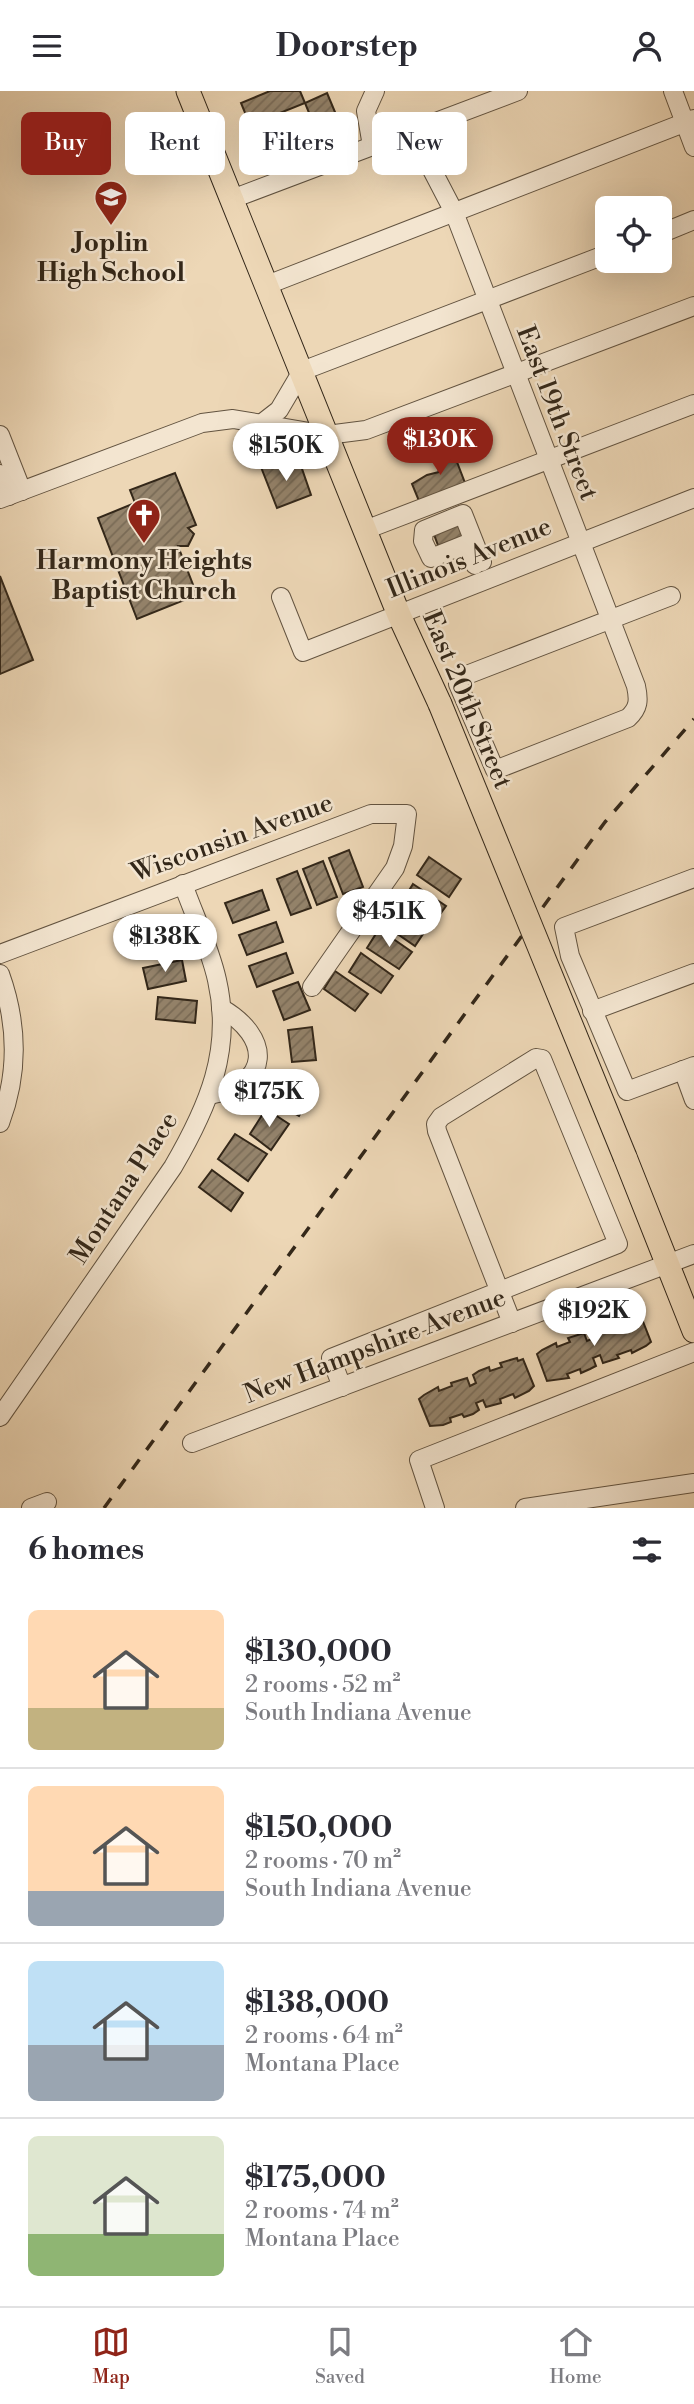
<!DOCTYPE html>
<html lang="en">
<head>
<meta charset="utf-8">
<style>
  body { margin:0; font-family:"Libre Bodoni",serif; background:#f2f2f3; color:#2b2b33; height:100vh; display:flex; flex-direction:column; font-size:26px; white-space:nowrap }
  * { box-sizing:border-box; margin:0 }
  p { font-size:23px; color:#7c7c81 }
  .icon { flex:none; width:38px; height:38px; fill:none; stroke:currentColor; stroke-width:2; stroke-linecap:round; stroke-linejoin:round }
  .map { position:relative; height:1417px; overflow:hidden }
  .side { display:flex; flex-direction:column; background:#fff; flex:1 }
  .side>* { flex:none }
  .guide { position:absolute; left:21px; top:21px; width:653px; height:63px; display:flex; gap:14px }
  .tools { position:absolute; left:595px; top:105px; display:grid; gap:14px }
  .tools a { display:grid; place-items:center; width:77px; height:77px; border-radius:10px; background:#fff; box-shadow:0 7px 28px #0002; font-size:35px }
  .price { position:absolute; translate:-50% -60px; padding:0 16px; border-radius:24px; background:#fff; color:#222; font-size:23px; line-height:46px; filter:drop-shadow(0 2px 4px #0008) }
  .price::after { content:''; position:absolute; left:50%; top:42px; width:21px; height:16px; margin-left:-10px; background:inherit; clip-path:polygon(0 0,100% 0,50% 100%) }
  .price.current { background:#8f2418; color:#fff }
  ul { padding:0; list-style:none }
  li { display:flex; align-items:center; gap:21px; height:175px; padding:0 28px }
  li+li { border-top:2px solid #e1e1e2 }
  li span { display:grid; place-items:center; flex:none; width:196px; height:140px; border-radius:10px; color:#555 }
  li>.icon { margin-inline-start:auto }
  span .icon { width:84px; height:84px; fill:#fffc; stroke-width:1 }
  li b { font-size:30px }
  h2 { display:flex; justify-content:space-between; align-items:center; height:84px; padding:0 28px; font-size:30px }
  .tag { padding:0 24px; border-radius:10px; background:#fff; box-shadow:0 7px 28px #0002; font-size:24px; line-height:63px }
  .tag.current { background:#8f2418; color:#fff }
  header { display:flex; justify-content:space-between; align-items:center; height:91px; padding:0 28px; background:#fff; font-size:32px; font-weight:800 }
  .tabs { display:flex; justify-content:space-around; align-items:center; height:98px; border-top:2px solid #e1e1e2; background:#fff; font-size:19px; color:#7c7c81 }
  .tabs a { display:grid; justify-items:center; gap:4px }
  .tabs .current { color:#8f2418 }
  .map>svg:first-child { display:block }
  .building { fill:url(#building-hatch); stroke:#332719; stroke-width:2 }
  .lines { fill:none; stroke-linecap:round; stroke-linejoin:round }
  .minor-casing { stroke:#625340; stroke-width:20 }
  .major-casing { stroke:#332719; stroke-width:25 }
  .minor { stroke:#f3e5d0; stroke-width:18 }
  .major { stroke:#edd7b6; stroke-width:23 }
  .rail { stroke:#332719; stroke-width:3.5; stroke-dasharray:12 12; stroke-linecap:butt }
  .major-bridge-casing { stroke:#332719; stroke-width:25; stroke-linecap:butt }
  .major-bridge { stroke:#edd7b6; stroke-width:23 }
  .labels { text-anchor:middle; dominant-baseline:central; stroke-width:5; stroke-linejoin:round; paint-order:stroke }
  .poi-label { font-size:26px; font-weight:bold; fill:#332719; stroke:#f3e5d0 }
  .street-label { font-size:26px; fill:#332719; stroke:#f3e5d0 }
</style>
</head>
<body>
<header><svg class="icon" aria-label="menu" viewBox="0 0 24 24"><path d="M4 6h16M4 12h16M4 18h16"/></svg>Doorstep<svg class="icon" aria-label="person" viewBox="0 0 24 24"><circle cx="12" cy="8" r="4"/><path d="M4 21q1-7 8-7t8 7"/></svg></header>
<div class="map">
<svg width="694" height="1417" viewBox="0 0 694 1417">
  <defs>
    <pattern id="building-hatch" width="6" height="6" patternUnits="userSpaceOnUse" patternTransform="scale(1.75)"><rect width="6" height="6" fill="#94836b"/><path d="M-1 1l2-2M0 6l6-6M5 7l2-2" fill="none" stroke="#796b57"/></pattern>
  </defs>
  <rect width="100%" height="100%" fill="#edd7b6"/>
  <filter id="stains"><feTurbulence type="fractalNoise" baseFrequency=".00286" numOctaves="4"/><feColorMatrix values="0 0 0 0 .2 0 0 0 0 .09 0 0 0 0 .02 0 0 0 .5 -.17"/></filter>
  <radialGradient id="worn" r=".72"><stop offset=".6" stop-color="#630" stop-opacity="0"/><stop offset="1" stop-color="#630" stop-opacity=".3"/></radialGradient>
  <g class="building">
    <path d="M 270,0 L 300,0 L 305,12 L 250,34 L 241,12 Z"/>
    <path d="M 327,2 L 350,57 L 327,66 L 305,12 Z"/>
    <path d="M 452,358 L 465,392 L 419,410 L 412,393 L 427,384 L 439,381 L 435,364 Z"/>
    <path d="M 259,371 L 301,375 L 311,404 L 277,417 Z"/>
    <path d="M 175,382 L 196,434 L 188,437 L 194,443 L 188,455 L 178,455 L 197,504 L 137,528 L 98,427 L 135,412 L 130,399 Z"/>
    <path d="M 462,427 L 469,446 L 439,457 L 432,438 Z"/>
    <path d="M 0,485 L 33,569 L 0,583 Z"/>
    <path d="M 349,759 L 363,796 L 343,803 L 329,767 Z"/>
    <path d="M 429,766 L 461,788 L 449,806 L 417,784 Z"/>
    <path d="M 323,770 L 337,806 L 317,814 L 303,778 Z"/>
    <path d="M 297,780 L 311,817 L 291,824 L 277,788 Z"/>
    <path d="M 413,793 L 446,815 L 433,833 L 402,811 Z"/>
    <path d="M 262,799 L 269,819 L 233,832 L 225,812 Z"/>
    <path d="M 395,815 L 427,837 L 415,855 L 383,833 Z"/>
    <path d="M 276,831 L 283,851 L 247,864 L 239,844 Z"/>
    <path d="M 169,832 L 176,852 L 140,865 L 132,845 Z"/>
    <path d="M 379,838 L 412,861 L 399,878 L 367,857 Z"/>
    <path d="M 286,862 L 293,882 L 257,896 L 249,875 Z"/>
    <path d="M 361,862 L 393,885 L 381,902 L 349,881 Z"/>
    <path d="M 182,869 L 186,890 L 148,898 L 143,877 Z"/>
    <path d="M 335,880 L 368,903 L 355,920 L 324,898 Z"/>
    <path d="M 298,891 L 310,919 L 284,929 L 273,900 Z"/>
    <path d="M 158,906 L 197,910 L 195,932 L 156,928 Z"/>
    <path d="M 312,936 L 316,969 L 292,971 L 288,939 Z"/>
    <path d="M 290,985 L 314,998 L 299,1025 L 276,1012 Z"/>
    <path d="M 266,1018 L 289,1033 L 271,1059 L 250,1043 Z"/>
    <path d="M 235,1043 L 267,1063 L 248,1090 L 218,1068 Z"/>
    <path d="M 212,1079 L 243,1102 L 231,1120 L 199,1096 Z"/>
    <path d="M 634,1222 L 635,1225 L 640,1223 L 651,1251 L 646,1255 L 632,1262 L 631,1259 L 617,1264 L 619,1267 L 603,1272 L 600,1264 L 593,1267 L 596,1275 L 590,1278 L 581,1282 L 580,1278 L 567,1283 L 569,1287 L 547,1290 L 537,1263 L 542,1259 L 556,1252 L 557,1256 L 570,1251 L 568,1247 L 584,1242 L 587,1250 L 594,1247 L 591,1239 L 596,1235 L 606,1231 L 608,1235 L 619,1231 L 618,1227 Z"/>
    <path d="M 517,1267 L 518,1270 L 523,1268 L 534,1295 L 529,1300 L 515,1307 L 513,1303 L 500,1308 L 501,1312 L 486,1316 L 483,1309 L 476,1312 L 479,1319 L 473,1323 L 464,1326 L 462,1323 L 450,1327 L 451,1331 L 443,1334 L 430,1335 L 419,1308 L 424,1304 L 438,1296 L 439,1300 L 452,1295 L 451,1292 L 467,1287 L 470,1295 L 476,1292 L 473,1284 L 479,1280 L 489,1276 L 490,1280 L 502,1276 L 500,1272 Z"/>
  </g>
  <g class="lines">
    <defs>
      <g id="minor">
        <path d="M 673,0 L 694,56"/>
        <path d="M 418,52 L 454,121 L 636,595 C 639,609 639,617 628,627 L 495,679 L 458,593 L 459,587 L 671,505"/>
        <path d="M 372,55 L 366,20 L 375,0"/>
        <path d="M 232,108 L 518,0"/>
        <path d="M 660,143 L 694,129"/>
        <path d="M 267,194 L 694,28"/>
        <path d="M 261,333 L 279,319 L 302,280 L 607,163"/>
        <path d="M 0,344 L 22,400"/>
        <path d="M 0,383 L 9,405"/>
        <path d="M 0,408 L 202,332 L 233,328 L 327,344 L 366,339 L 694,215"/>
        <path d="M 365,439 L 694,313"/>
        <path d="M 475,474 L 466,453 L 431,467 L 423,450 L 424,439 L 463,423 L 482,471"/>
        <path d="M 281,506 L 303,561 L 694,407"/>
        <path d="M 694,787 L 564,836 L 570,865 L 627,1000 L 694,975"/>
        <path d="M 0,863 L 371,723 L 407,723 L 403,755 L 395,777 L 312,896"/>
        <path d="M 0,883 C 18,933 19,982 0,1032"/>
        <path d="M 592,920 L 694,882"/>
        <path d="M 683,979 L 694,1009"/>
        <path d="M 209,1004 C 272,994 272,946 221,917"/>
        <path d="M 342,1296 L 331,1267 L 618,1153 L 542,968 L 536,967 L 441,1026 L 436,1033 L 437,1040 L 512,1232"/>
        <path d="M 0,1326 L 173,1076 C 208,1016 233,959 217,889 C 210,857 194,824 183,793"/>
        <path d="M 192,1352 L 694,1163"/>
        <path d="M 31,1417 L 47,1411"/>
        <path d="M 435,1417 L 419,1369 L 694,1261"/>
        <path d="M 525,1417 L 694,1392"/>
      </g>
      <g id="major">
        <path d="M 188,0 L 399,524 L 440,613"/>
        <path d="M 625,1066 L 694,1240"/>
      </g>
    </defs>
    <use href="#minor" class="minor-casing"/>
    <use href="#major" class="major-casing"/>
    <use href="#minor" class="minor"/>
    <use href="#major" class="major"/>
    <path class="rail" d="M 104,1417 L 605,731 L 694,628"/>
    <defs>
      <path id="major-bridge" d="M 440,613 L 625,1066"/>
    </defs>
    <use href="#major-bridge" class="major-bridge-casing"/>
    <use href="#major-bridge" class="major-bridge"/>
  </g>
  <defs>
    <symbol id="school-pin" viewBox="-11 -11 22 30"><path d="M0 17L-7.5 6A9.5 9.5 0 1 1 7.5 6Z" fill="#8f2418" stroke="#f3e5d0"/><path d="M0-5L7-2L0 1L-7-2ZM-4 1L0 2.5L4 1V4Q0 6-4 4Z" fill="#fff"/></symbol>
    <symbol id="church-pin" viewBox="-11 -11 22 30"><path d="M0 17L-7.5 6A9.5 9.5 0 1 1 7.5 6Z" fill="#8f2418" stroke="#f3e5d0"/><path d="M-1.2-6h2.4v3.5h3.3v2.4h-3.3V6h-2.4V-.1h-3.3v-2.4h3.3Z" fill="#fff"/></symbol>
  </defs>
  <g fill-rule="evenodd">
    <use href="#school-pin" x="92" y="87" width="38" height="52"/>
    <use href="#church-pin" x="125" y="405" width="38" height="52"/>
  </g>
  <g class="labels">
    <g class="poi-label">
      <text x="111" y="152">Joplin<tspan x="111" dy="30">High School</tspan></text>
      <text x="144" y="470">Harmony Heights<tspan x="144" dy="30">Baptist Church</tspan></text>
    </g>
    <g class="street-label">
      <text transform="translate(557 322) rotate(69)">East 19th Street</text>
      <text transform="translate(469 467) rotate(-22)">Illinois Avenue</text>
      <text transform="translate(467 609) rotate(67)">East 20th Street</text>
      <text transform="translate(232 747) rotate(-20)">Wisconsin Avenue</text>
      <text transform="translate(124 1097) rotate(-57)">Montana Place</text>
      <text transform="translate(375 1255) rotate(-21)">New Hampshire Avenue</text>
    </g>
  </g>
  <rect width="100%" height="100%" filter="url(#stains)"/>
  <rect width="100%" height="100%" fill="url(#worn)"/>
</svg>
<div class="tools">
<a><svg class="icon" aria-label="locate" viewBox="0 0 24 24"><circle cx="12" cy="12" r="6"/><path d="M12 2v4M12 18v4M2 12h4M18 12h4"/></svg></a>
</div>
<b class="price current" style="left:440px;top:386px">$130K</b>
<b class="price" style="left:286px;top:392px">$150K</b>
<b class="price" style="left:389px;top:858px">$451K</b>
<b class="price" style="left:165px;top:883px">$138K</b>
<b class="price" style="left:269px;top:1038px">$175K</b>
<b class="price" style="left:594px;top:1257px">$192K</b>
<div class="guide">
<a class="tag current">Buy</a>
<a class="tag">Rent</a>
<a class="tag">Filters</a>
<a class="tag">New</a>
</div>
</div>
<section class="side">
<h2>6 homes<svg class="icon" aria-label="filters" viewBox="0 0 24 24"><path d="M4 7h16M4 17h16"/><circle cx="9" cy="7" r="2"/><circle cx="15" cy="17" r="2"/></svg></h2>
<ul>
<li><span style="background:linear-gradient(#ffd9b3 70%,#c2b280 0)"><svg class="icon" aria-label="home" viewBox="0 0 24 24"><path d="M3 11l9-7 9 7M6 9v11h12V9"/></svg></span><div><b>$130,000</b><p>2 rooms · 52 m²</p><p>South Indiana Avenue</p></div></li>
<li><span style="background:linear-gradient(#ffd9b3 75%,#9aa5b1 0)"><svg class="icon" aria-label="home" viewBox="0 0 24 24"><path d="M3 11l9-7 9 7M6 9v11h12V9"/></svg></span><div><b>$150,000</b><p>2 rooms · 70 m²</p><p>South Indiana Avenue</p></div></li>
<li><span style="background:linear-gradient(#bfe0f5 60%,#9aa5b1 0)"><svg class="icon" aria-label="home" viewBox="0 0 24 24"><path d="M3 11l9-7 9 7M6 9v11h12V9"/></svg></span><div><b>$138,000</b><p>2 rooms · 64 m²</p><p>Montana Place</p></div></li>
<li><span style="background:linear-gradient(#dfe7d0 70%,#8fb573 0)"><svg class="icon" aria-label="home" viewBox="0 0 24 24"><path d="M3 11l9-7 9 7M6 9v11h12V9"/></svg></span><div><b>$175,000</b><p>2 rooms · 74 m²</p><p>Montana Place</p></div></li>
</ul>
</section>
<nav class="tabs">
<a class="current"><svg class="icon" aria-label="map" viewBox="0 0 24 24"><path d="M3 6l6-2 6 2 6-2v14l-6 2-6-2-6 2zM9 4v14M15 6v14"/></svg>Map</a>
<a><svg class="icon" aria-label="saved" viewBox="0 0 24 24"><path d="M7 4h10v16l-5-4-5 4z"/></svg>Saved</a>
<a><svg class="icon" aria-label="home" viewBox="0 0 24 24"><path d="M3 11l9-7 9 7M6 9v11h12V9"/></svg>Home</a>
</nav>
</body>
</html>
